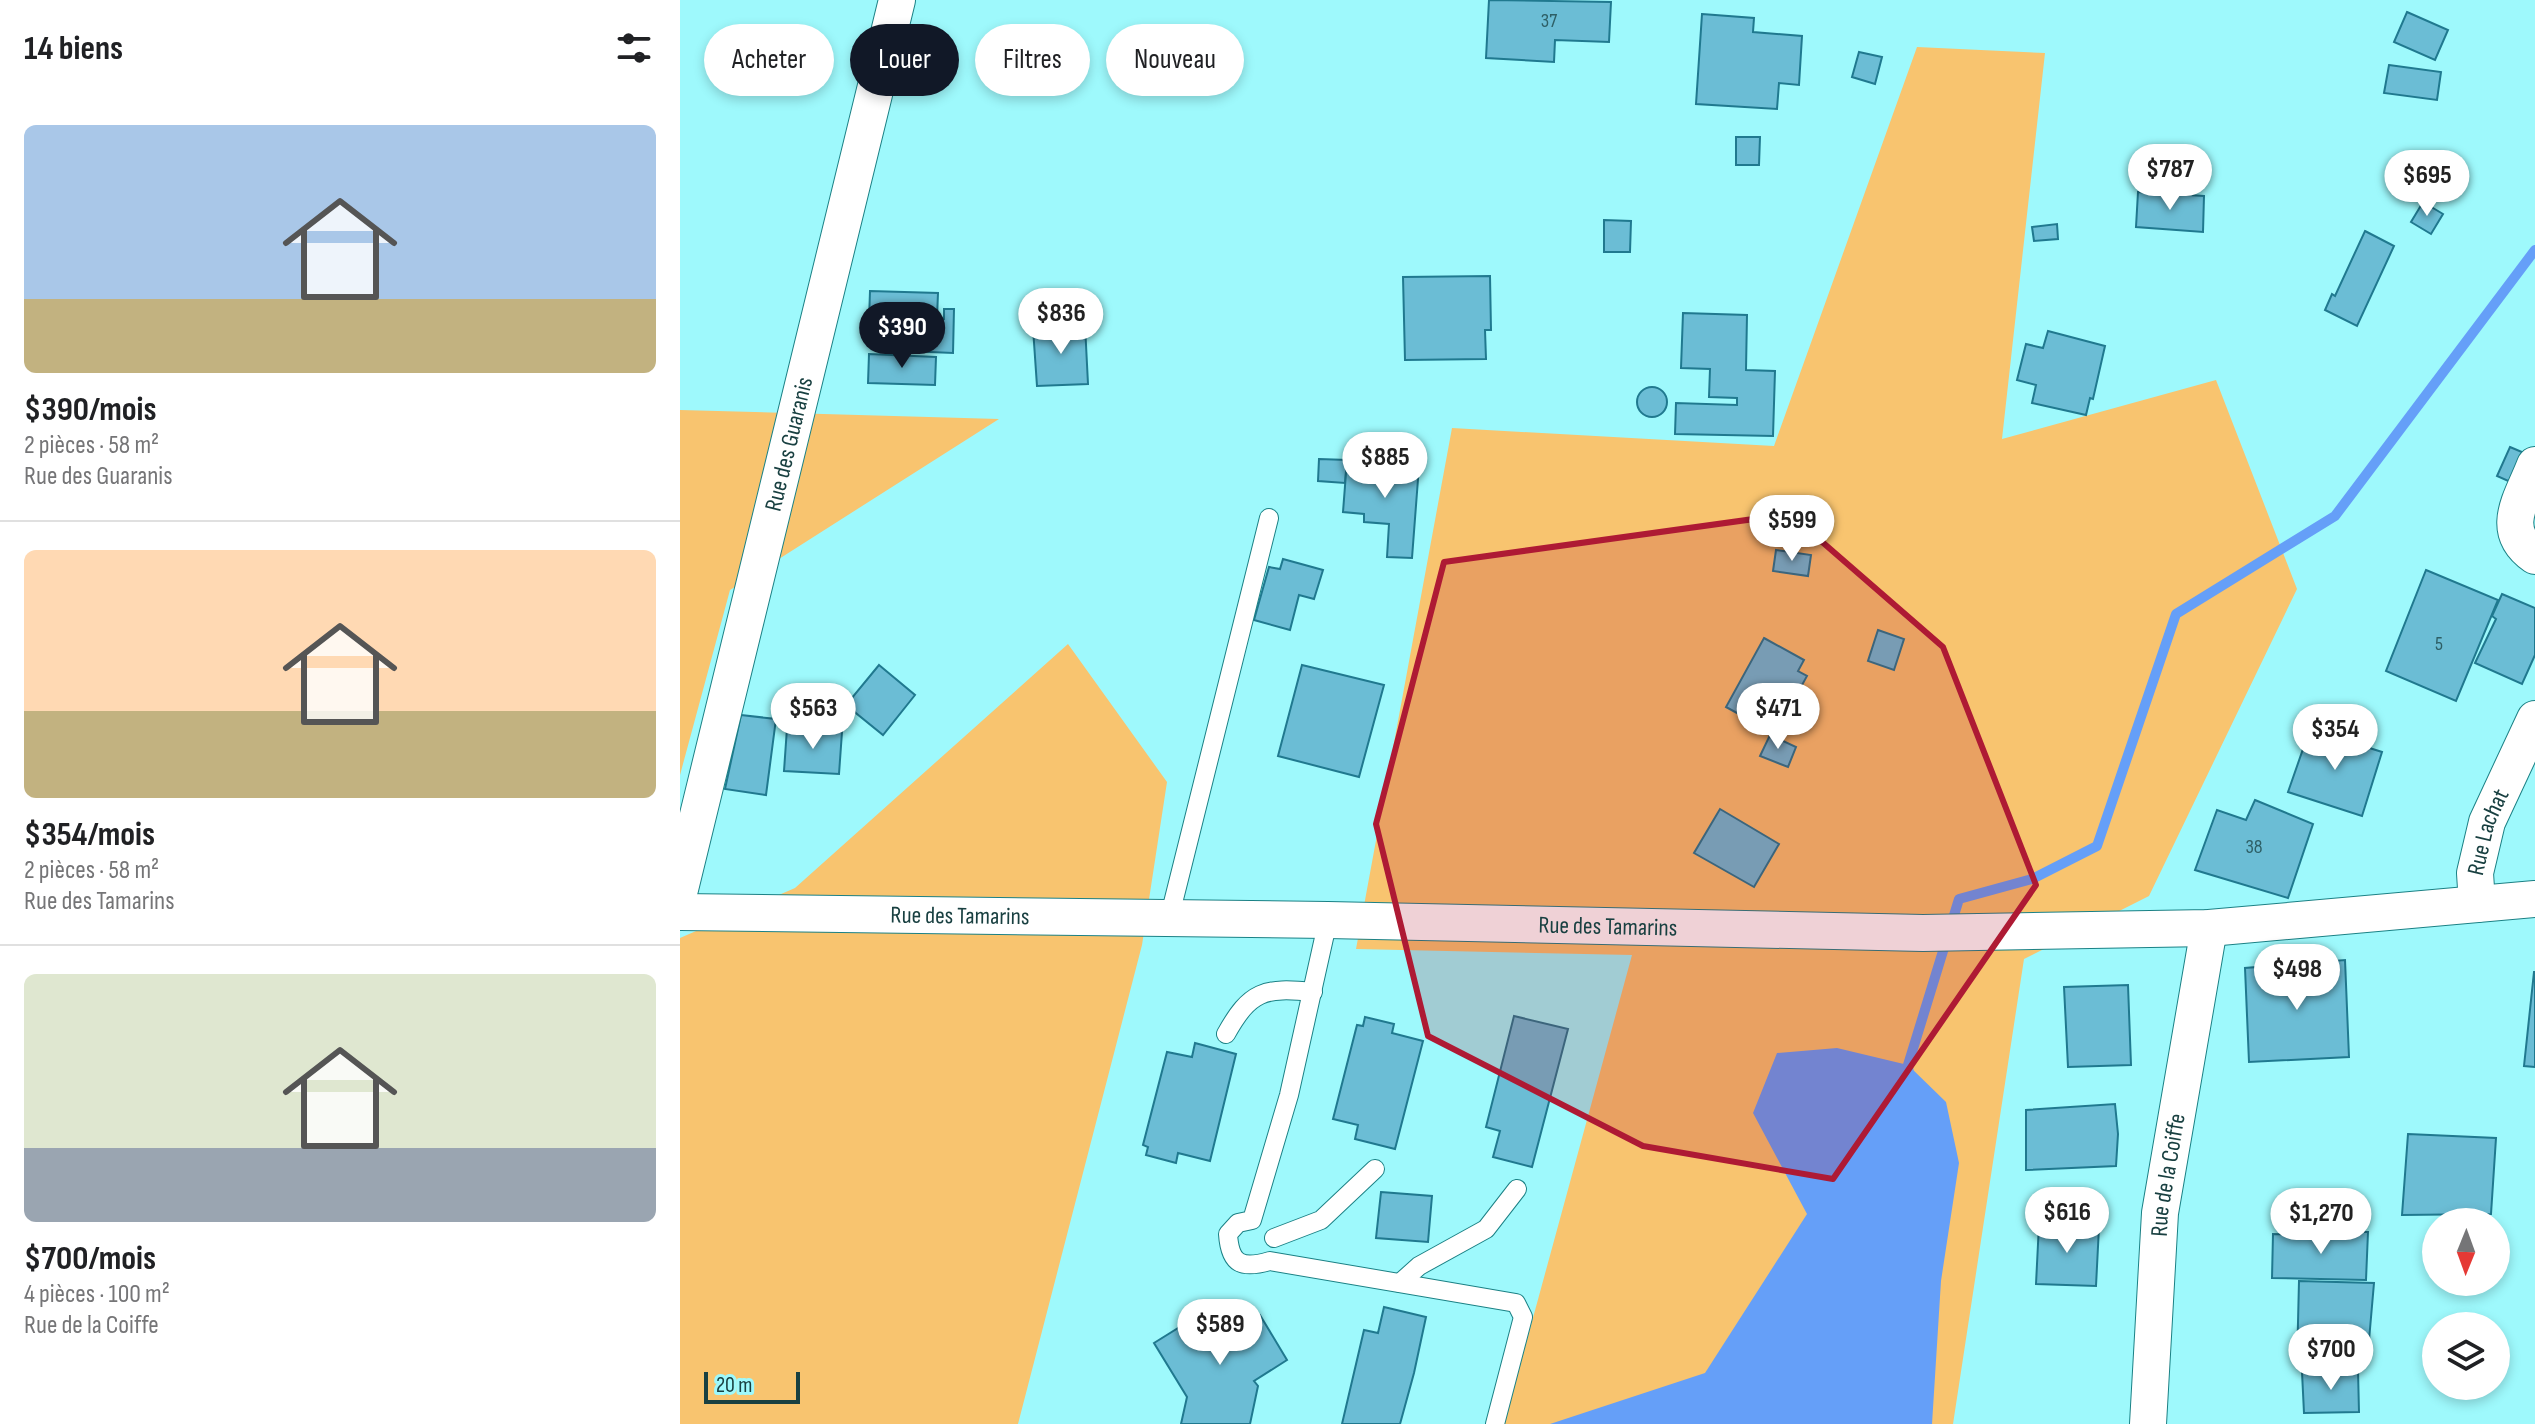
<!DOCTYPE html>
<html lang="fr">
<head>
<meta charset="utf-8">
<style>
  body { margin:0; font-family:"Sofia Sans Condensed",sans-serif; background:#f6f6f6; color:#202124; height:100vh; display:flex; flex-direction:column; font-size:30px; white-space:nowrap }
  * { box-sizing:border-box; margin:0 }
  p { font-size:26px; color:#757577 }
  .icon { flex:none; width:44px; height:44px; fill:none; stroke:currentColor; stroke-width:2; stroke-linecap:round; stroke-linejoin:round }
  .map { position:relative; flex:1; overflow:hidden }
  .sheet { display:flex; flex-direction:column; background:#fff; width:680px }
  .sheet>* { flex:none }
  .top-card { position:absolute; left:24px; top:24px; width:760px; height:72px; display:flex; gap:16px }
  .needle { width:52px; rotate:181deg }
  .fabs { position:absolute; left:1742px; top:1208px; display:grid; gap:16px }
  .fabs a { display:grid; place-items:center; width:88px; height:88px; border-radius:50%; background:#fff; box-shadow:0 4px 12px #0003; font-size:40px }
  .scale { position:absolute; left:24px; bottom:20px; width:96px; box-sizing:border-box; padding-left:8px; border:4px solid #194041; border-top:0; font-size:22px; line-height:28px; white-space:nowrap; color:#194041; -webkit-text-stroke:6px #9ef9fc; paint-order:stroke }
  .price { position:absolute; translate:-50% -68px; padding:0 18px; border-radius:28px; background:#fff; color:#222; font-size:26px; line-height:52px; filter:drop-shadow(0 2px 4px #0008) }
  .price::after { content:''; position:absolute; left:50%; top:48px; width:24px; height:18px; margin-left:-12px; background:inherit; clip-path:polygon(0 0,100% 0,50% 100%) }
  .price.on { background:#111827; color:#fff }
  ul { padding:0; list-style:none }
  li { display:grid; align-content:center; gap:16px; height:424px; padding:0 24px }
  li+li { border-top:2px solid #e0e0e0 }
  li span { display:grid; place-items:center; height:248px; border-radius:12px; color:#555 }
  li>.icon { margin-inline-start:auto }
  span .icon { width:144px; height:144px; fill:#fffc; stroke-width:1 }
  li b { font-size:34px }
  h2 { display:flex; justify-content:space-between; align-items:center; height:96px; padding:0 24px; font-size:34px }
  .tag { padding:0 28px; border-radius:36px; background:#fff; box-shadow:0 4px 12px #0003; font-size:28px; line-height:72px }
  .tag.on { background:#111827; color:#fff }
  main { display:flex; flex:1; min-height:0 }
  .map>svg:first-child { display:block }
  .green { fill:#f8c46f }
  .water { fill:#659ff8 }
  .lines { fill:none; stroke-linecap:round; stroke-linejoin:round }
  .stream { stroke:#659ff8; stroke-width:10 }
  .building { fill:#6bbdd5; stroke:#20798f; stroke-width:2 }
  .service-casing { stroke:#1b8185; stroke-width:20 }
  .minor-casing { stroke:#1b8185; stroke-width:38 }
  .service { stroke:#fff; stroke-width:18 }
  .minor { stroke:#fff; stroke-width:36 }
  .marked { fill:#ae1a34; fill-opacity:0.2; stroke:#ae1a34; stroke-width:6; stroke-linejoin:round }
  .labels { text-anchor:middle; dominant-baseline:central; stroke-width:6; stroke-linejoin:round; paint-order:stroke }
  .number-label { font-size:20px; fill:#2e5f66 }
  .street-label { font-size:24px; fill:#194041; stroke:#9ef9fc }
</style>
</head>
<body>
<main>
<section class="sheet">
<h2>14 biens<svg class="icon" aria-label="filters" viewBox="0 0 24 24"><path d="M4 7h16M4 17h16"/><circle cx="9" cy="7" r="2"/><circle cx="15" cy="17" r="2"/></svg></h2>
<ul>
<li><span style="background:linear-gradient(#a9c7e8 70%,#c2b280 0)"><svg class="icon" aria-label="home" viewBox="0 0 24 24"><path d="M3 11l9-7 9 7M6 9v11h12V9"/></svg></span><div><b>$390/mois</b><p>2 pièces · 58 m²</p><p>Rue des Guaranis</p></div></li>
<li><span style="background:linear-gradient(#ffd9b3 65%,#c2b280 0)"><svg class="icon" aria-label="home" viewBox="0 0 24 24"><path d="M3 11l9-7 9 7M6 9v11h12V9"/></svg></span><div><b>$354/mois</b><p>2 pièces · 58 m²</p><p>Rue des Tamarins</p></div></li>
<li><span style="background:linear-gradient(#dfe7d0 70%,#9aa5b1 0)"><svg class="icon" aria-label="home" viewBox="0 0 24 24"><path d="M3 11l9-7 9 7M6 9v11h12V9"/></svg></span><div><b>$700/mois</b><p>4 pièces · 100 m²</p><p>Rue de la Coiffe</p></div></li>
</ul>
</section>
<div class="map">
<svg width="1855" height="1424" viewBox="0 0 1855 1424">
  <rect width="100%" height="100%" fill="#9ef9fc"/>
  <g class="green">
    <path d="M 1237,47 L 1365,53 L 1322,439 L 1536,380 L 1617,589 L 1469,896 L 1344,959 L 1273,1424 L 824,1424 L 952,955 L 676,949 L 772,428 L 1094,446 Z"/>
    <path d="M 0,410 L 319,419 L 50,590 L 0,775 Z"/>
    <path d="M 388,644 L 487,782 L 462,945 L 338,1424 L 0,1424 L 0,938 L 115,888 Z"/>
  </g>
  <path class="water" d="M 1157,1048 L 1228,1065 L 1266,1102 L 1279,1163 L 1261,1281 L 1252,1424 L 870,1424 L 1025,1373 L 1127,1214 L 1073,1113 L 1097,1053 Z"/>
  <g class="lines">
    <path class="stream" d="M 1229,1076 L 1228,1065 L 1279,899 L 1352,879 L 1417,846 L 1496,614 L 1655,516 L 1855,250"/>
  </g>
  <g class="building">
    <path d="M 809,0 L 931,2 L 929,42 L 875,40 L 874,62 L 806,58 Z"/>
    <path d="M 1727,12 L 1768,30 L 1755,60 L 1714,42 Z"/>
    <path d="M 1022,14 L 1074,18 L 1073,32 L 1122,36 L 1119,85 L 1099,83 L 1097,109 L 1016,104 Z"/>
    <path d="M 1179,52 L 1202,57 L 1195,84 L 1172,77 Z"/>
    <path d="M 1709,65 L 1761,72 L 1757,100 L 1704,93 Z"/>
    <path d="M 1056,137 L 1080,137 L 1079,165 L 1056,165 Z"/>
    <path d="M 1458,192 L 1524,196 L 1523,232 L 1456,227 Z"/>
    <path d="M 1743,202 L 1763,214 L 1751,234 L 1731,222 Z"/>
    <path d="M 924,220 L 951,221 L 950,252 L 924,252 Z"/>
    <path d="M 1377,224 L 1378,239 L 1354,241 L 1352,227 Z"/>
    <path d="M 1685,231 L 1714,246 L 1677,326 L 1645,310 L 1652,294 L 1655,296 Z"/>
    <path d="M 810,276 L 811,330 L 805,330 L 806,359 L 725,360 L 723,277 Z"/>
    <path d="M 190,291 L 258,293 L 257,318 L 264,319 L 264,309 L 274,309 L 273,353 L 226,351 L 227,323 L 189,321 Z"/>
    <path d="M 1003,313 L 1067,315 L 1066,370 L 1095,371 L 1093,436 L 995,434 L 996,403 L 1057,405 L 1057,398 L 1029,397 L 1030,369 L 1001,368 Z"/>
    <path d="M 405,325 L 408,384 L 357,386 L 353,328 Z"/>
    <path d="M 1368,331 L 1425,346 L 1413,399 L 1410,398 L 1406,415 L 1352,403 L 1356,385 L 1337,380 L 1346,344 L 1363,348 Z"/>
    <path d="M 189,354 L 256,357 L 255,385 L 188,383 Z"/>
    <circle cx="972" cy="402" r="15"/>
    <path d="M 1830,447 L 1849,455 L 1835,484 L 1817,476 Z"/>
    <path d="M 639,459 L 667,460 L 665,483 L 638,481 Z"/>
    <path d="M 667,460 L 739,466 L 732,558 L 707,557 L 709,524 L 684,522 L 684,514 L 663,512 Z"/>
    <path d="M 1096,550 L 1131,555 L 1128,576 L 1093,571 Z"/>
    <path d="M 603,559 L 643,570 L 634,599 L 619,595 L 610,630 L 574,620 L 589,567 L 600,569 Z"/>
    <path d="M 1746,570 L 1818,600 L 1776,701 L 1706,671 Z"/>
    <path d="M 1822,594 L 1855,608 L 1855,655 L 1842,684 L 1795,663 L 1816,619 L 1812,616 Z"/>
    <path d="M 1198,630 L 1224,639 L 1214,670 L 1188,661 Z"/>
    <path d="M 1084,638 L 1124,660 L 1118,671 L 1127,676 L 1095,734 L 1046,707 Z"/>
    <path d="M 199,665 L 235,695 L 203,735 L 166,705 Z"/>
    <path d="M 622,665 L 704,685 L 679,777 L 598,756 Z"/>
    <path d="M 61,715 L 96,719 L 86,795 L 45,789 Z"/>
    <path d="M 107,728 L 162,732 L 159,774 L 104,771 Z"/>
    <path d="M 1630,729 L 1702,752 L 1682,816 L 1608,792 Z"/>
    <path d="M 1090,735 L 1116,747 L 1108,767 L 1080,756 Z"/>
    <path d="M 1575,800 L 1633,824 L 1608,898 L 1515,870 L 1537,810 L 1566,820 Z"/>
    <path d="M 1040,809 L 1099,844 L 1074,887 L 1014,853 Z"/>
    <path d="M 1665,960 L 1669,1057 L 1569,1062 L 1565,968 Z"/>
    <path d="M 1854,972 L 1855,972 L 1855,1067 L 1844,1066 Z"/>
    <path d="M 1448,985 L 1451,1065 L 1388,1067 L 1384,987 Z"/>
    <path d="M 834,1016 L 888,1029 L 852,1167 L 813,1157 L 820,1131 L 806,1127 Z"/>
    <path d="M 685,1017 L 714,1024 L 712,1033 L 743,1041 L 715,1149 L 675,1139 L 678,1125 L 653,1119 L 677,1025 L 683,1026 Z"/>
    <path d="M 515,1043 L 556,1054 L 530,1161 L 498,1153 L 496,1163 L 466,1155 L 468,1147 L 463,1145 L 487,1052 L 512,1057 Z"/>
    <path d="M 1435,1104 L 1438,1134 L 1436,1166 L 1346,1170 L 1346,1110 Z"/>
    <path d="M 1728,1134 L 1816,1138 L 1811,1214 L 1722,1215 Z"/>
    <path d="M 701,1192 L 752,1196 L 748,1242 L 696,1238 Z"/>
    <path d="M 1359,1224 L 1419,1227 L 1416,1286 L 1356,1284 Z"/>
    <path d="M 1619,1232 L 1688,1232 L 1686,1280 L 1592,1278 L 1593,1234 L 1619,1235 Z"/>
    <path d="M 1619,1281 L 1694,1283 L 1687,1363 L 1617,1364 Z"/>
    <path d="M 532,1307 L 548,1334 L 580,1315 L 607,1360 L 574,1381 L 578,1386 L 570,1424 L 501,1424 L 507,1397 L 474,1343 Z"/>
    <path d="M 704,1307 L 746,1317 L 734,1373 L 720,1424 L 662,1424 L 684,1330 L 698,1333 Z"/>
    <path d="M 1678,1370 L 1679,1412 L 1624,1413 L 1622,1372 Z"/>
  </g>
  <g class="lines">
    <defs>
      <g id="service">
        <path d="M 489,919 L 589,518"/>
        <path d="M 648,920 L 609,1095 L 572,1220 L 558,1223 L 548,1234 C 550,1265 562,1269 590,1261 L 836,1303 L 843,1317 L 815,1424"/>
        <path d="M 546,1034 C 570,991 584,987 633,992"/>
        <path d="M 594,1238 L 641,1220 L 695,1169"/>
        <path d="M 720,1283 L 739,1266 L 806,1229 L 837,1189"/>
      </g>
      <g id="minor">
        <path d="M 1855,465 C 1842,499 1818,530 1855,556"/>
        <path id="s1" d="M 0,889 L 217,0"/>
        <path id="s2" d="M 1797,904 L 1795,873 L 1807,822 L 1855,719"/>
        <path id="s3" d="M 0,912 L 648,920 L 1243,933 L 1529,928 L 1855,899"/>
        <path id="s4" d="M 1468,1424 L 1480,1213 L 1529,928"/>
      </g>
    </defs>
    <use href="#service" class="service-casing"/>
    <use href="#minor" class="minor-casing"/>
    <use href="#service" class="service"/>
    <use href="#minor" class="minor"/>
  </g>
  <path class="marked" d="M 1110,514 L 1263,647 L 1356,885 L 1153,1179 L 963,1146 L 748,1036 L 696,824 L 764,562 Z"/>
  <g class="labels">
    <g class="number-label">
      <text x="869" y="21">37</text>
      <text x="1759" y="644">5</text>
      <text x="1574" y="847">38</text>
    </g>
    <g class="street-label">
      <text stroke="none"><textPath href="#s1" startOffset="458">Rue des Guaranis</textPath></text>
      <text stroke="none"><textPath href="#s2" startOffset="74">Rue Lachat</textPath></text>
      <text stroke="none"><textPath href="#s3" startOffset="280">Rue des Tamarins</textPath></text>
      <text stroke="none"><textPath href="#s3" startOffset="928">Rue des Tamarins</textPath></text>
      <text stroke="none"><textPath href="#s4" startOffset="250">Rue de la Coiffe</textPath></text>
    </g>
  </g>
</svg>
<div class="fabs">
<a><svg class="needle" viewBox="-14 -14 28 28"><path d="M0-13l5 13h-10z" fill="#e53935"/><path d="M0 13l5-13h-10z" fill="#757577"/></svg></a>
<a><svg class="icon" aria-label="layers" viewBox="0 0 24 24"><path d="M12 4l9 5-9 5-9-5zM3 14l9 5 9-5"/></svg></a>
</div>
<div class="scale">20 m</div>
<b class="price" style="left:1490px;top:212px">$787</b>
<b class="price" style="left:1747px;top:218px">$695</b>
<b class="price" style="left:381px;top:356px">$836</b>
<b class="price on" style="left:222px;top:370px">$390</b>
<b class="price" style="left:705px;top:500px">$885</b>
<b class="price" style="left:1112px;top:563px">$599</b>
<b class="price" style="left:133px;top:751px">$563</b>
<b class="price" style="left:1098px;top:751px">$471</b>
<b class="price" style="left:1655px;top:772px">$354</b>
<b class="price" style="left:1617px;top:1012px">$498</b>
<b class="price" style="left:1387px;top:1255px">$616</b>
<b class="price" style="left:1641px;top:1256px">$1,270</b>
<b class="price" style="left:540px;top:1367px">$589</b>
<b class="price" style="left:1651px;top:1392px">$700</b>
<div class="top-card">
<a class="tag">Acheter</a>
<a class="tag on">Louer</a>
<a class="tag">Filtres</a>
<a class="tag">Nouveau</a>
</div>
</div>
</main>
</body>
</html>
